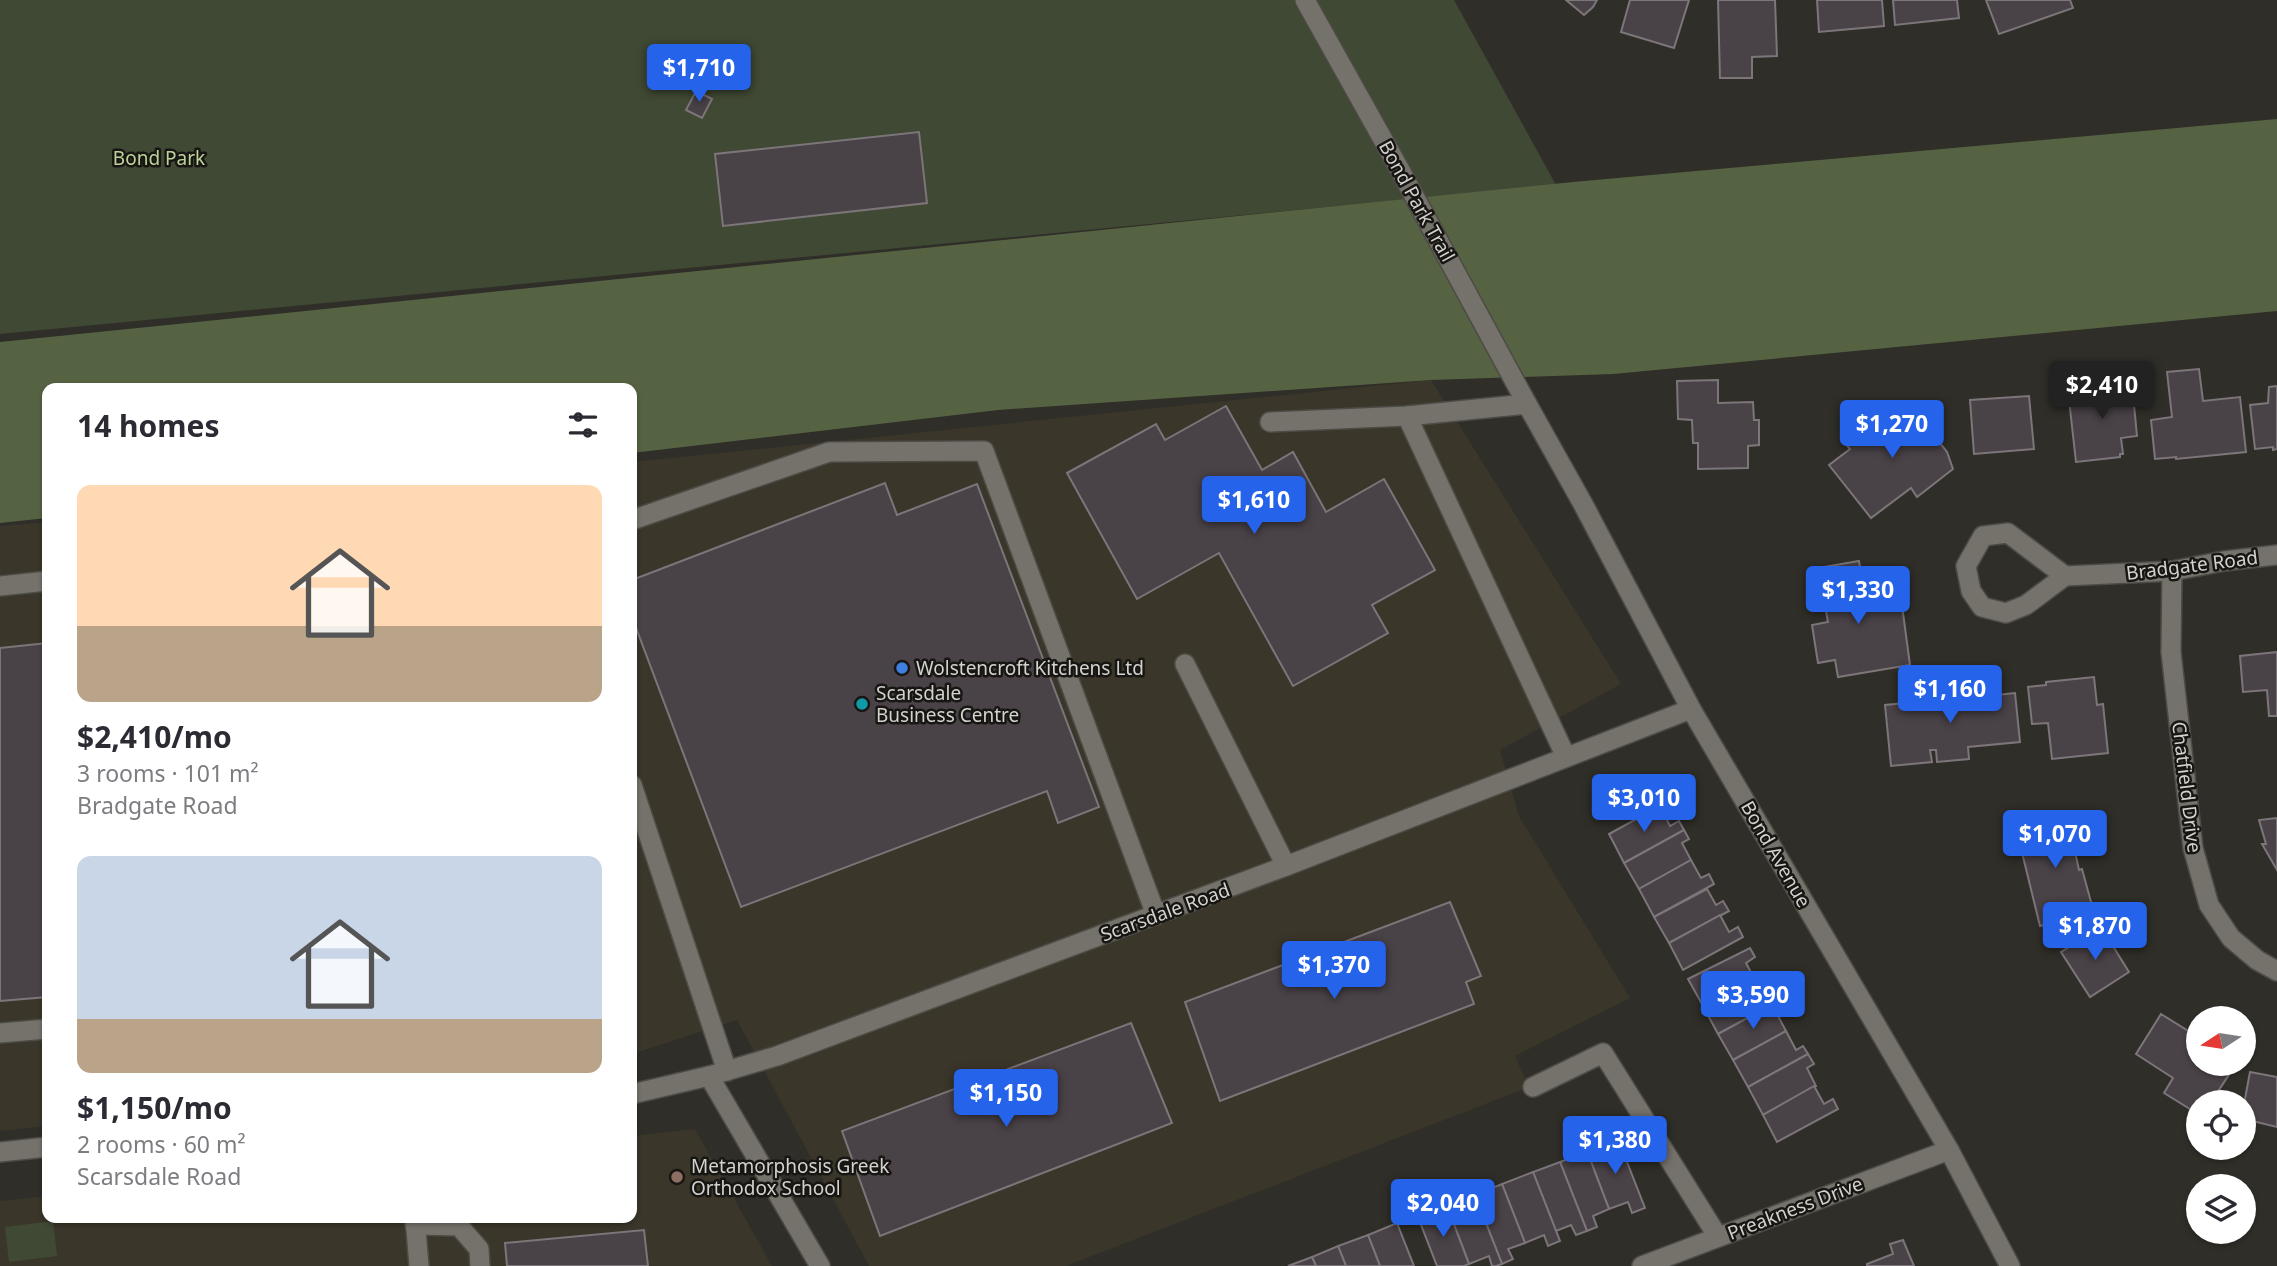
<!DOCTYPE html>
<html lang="en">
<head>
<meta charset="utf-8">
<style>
  body { margin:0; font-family:"Noto Sans",sans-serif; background:#f7f7f7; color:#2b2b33; height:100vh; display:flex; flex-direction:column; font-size:26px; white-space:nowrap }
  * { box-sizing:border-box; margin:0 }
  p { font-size:23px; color:#7c7c81 }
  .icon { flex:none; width:38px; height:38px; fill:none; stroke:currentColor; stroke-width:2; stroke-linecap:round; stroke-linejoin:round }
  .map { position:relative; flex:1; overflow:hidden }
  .details { position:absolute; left:42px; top:383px; width:595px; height:840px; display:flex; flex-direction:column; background:#fff; border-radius:14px; box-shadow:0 2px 5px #0004 }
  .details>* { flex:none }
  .needle { width:46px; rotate:258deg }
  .fabs { position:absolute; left:2186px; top:1006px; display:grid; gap:14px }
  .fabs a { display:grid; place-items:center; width:70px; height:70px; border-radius:50%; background:#fff; box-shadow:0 2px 5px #0004; font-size:35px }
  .price { position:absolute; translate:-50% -60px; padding:0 16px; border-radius:7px; background:#2563eb; color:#fff; font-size:23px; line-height:46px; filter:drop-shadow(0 2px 4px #0008) }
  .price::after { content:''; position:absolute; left:50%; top:42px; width:21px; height:16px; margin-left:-10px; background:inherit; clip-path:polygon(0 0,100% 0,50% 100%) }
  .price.selected { background:#222; color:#fff }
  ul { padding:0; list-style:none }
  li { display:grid; align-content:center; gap:14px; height:371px; padding:0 35px }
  li span { display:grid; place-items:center; height:217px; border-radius:14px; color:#555 }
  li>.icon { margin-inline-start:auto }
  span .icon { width:126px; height:126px; fill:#fffc; stroke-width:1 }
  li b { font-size:30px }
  h2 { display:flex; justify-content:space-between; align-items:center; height:84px; padding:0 35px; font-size:30px }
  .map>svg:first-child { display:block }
  .built { fill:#3a362a }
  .green { fill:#404934 }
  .forest { fill:#566343 }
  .building { fill:#494247; stroke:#7c757a; stroke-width:2 }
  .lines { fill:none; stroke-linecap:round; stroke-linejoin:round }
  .service-casing { stroke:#4c4b45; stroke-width:22 }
  .minor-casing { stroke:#4c4b45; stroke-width:22 }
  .service { stroke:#75726b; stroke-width:19 }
  .minor { stroke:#75726b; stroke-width:19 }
  .shop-dot { fill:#3f7fe0; stroke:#171613; stroke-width:2.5 }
  .culture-dot { fill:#0f9aa8; stroke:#171613; stroke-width:2.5 }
  .education-dot { fill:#8d6e63; stroke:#171613; stroke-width:2.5 }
  .labels { text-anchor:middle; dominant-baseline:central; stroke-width:5; stroke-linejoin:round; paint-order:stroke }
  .park-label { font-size:19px; fill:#bcd49a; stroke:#171613 }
  .street-label { font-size:19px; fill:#d3d2ce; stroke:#171613 }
  .poi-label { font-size:19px; fill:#d3d2ce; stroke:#171613; text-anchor:start }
</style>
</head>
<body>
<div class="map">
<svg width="2277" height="1266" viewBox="0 0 2277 1266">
  <rect width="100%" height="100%" fill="#302e28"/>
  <g class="built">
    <path d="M 1431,380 L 1621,684 L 1500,750 L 1519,816 L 1630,998 L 1515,1056 L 1529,1087 L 1066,1266 L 869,1266 L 737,1020 L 632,1054 L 632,462 Z"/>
    <path d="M 47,522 L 47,1126 L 0,1131 L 0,526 Z"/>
    <path d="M 695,1129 L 772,1266 L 0,1266 L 0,1201 L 47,1196 L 47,1218 L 632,1218 L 632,1136 Z"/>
  </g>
  <g class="green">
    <path d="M 0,0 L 1454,0 L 1556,185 L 0,334 Z"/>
    <path d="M 53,1221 L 57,1256 L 9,1262 L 5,1227 Z"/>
  </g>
  <path class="forest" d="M 2277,119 L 2277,311 L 1613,374 L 1431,380 L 998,410 L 632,453 L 632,388 L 47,388 L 47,518 L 0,523 L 0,342 L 1573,182 Z"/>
  <g class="building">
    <path d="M 1566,0 L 1597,0 L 1593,7 L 1584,15 Z"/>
    <path d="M 1630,0 L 1689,0 L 1674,48 L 1621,32 Z"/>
    <path d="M 1718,0 L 1775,0 L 1777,56 L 1752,57 L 1752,78 L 1720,78 Z"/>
    <path d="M 1817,0 L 1882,0 L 1884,26 L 1819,32 Z"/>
    <path d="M 1893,0 L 1957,0 L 1959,18 L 1895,25 Z"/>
    <path d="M 1986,0 L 2070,0 L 2073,8 L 1999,34 Z"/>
    <path d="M 696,91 L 712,99 L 702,118 L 686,110 Z"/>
    <path d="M 919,132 L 927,203 L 723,226 L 715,154 Z"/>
    <path d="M 2199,369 L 2203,401 L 2240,397 L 2246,452 L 2176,459 L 2176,457 L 2155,459 L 2151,420 L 2172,417 L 2167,372 Z"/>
    <path d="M 1718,380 L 1718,403 L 1753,402 L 1754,420 L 1759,420 L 1759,445 L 1748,446 L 1748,468 L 1698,469 L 1698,443 L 1693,443 L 1692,420 L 1678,419 L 1677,381 Z"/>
    <path d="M 2132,384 L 2137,436 L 2121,438 L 2123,454 L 2120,454 L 2120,457 L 2076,462 L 2068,391 Z"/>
    <path d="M 2277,386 L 2277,449 L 2273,450 L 2273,447 L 2255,449 L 2250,405 L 2268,403 L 2269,387 Z"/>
    <path d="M 2029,396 L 2034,449 L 1974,454 L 1970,400 Z"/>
    <path d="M 1908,402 L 1947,452 L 1953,469 L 1917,497 L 1911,488 L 1871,518 L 1829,465 L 1850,449 L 1844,442 L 1881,414 L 1886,420 Z"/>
    <path d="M 1226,406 L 1262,470 L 1293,452 L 1326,512 L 1384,479 L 1435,570 L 1372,605 L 1388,633 L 1293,686 L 1219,553 L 1137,599 L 1067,473 L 1156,424 L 1165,440 Z"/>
    <path d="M 885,483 L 897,515 L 977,484 L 1099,807 L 1058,823 L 1047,791 L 741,907 L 632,617 L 632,580 Z"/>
    <path d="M 1859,561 L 1866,604 L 1901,598 L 1910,665 L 1838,677 L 1835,660 L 1818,663 L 1812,625 L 1828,622 L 1818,568 Z"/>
    <path d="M 47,643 L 47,997 L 0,1001 L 0,648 Z"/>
    <path d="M 2277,652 L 2277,716 L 2269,716 L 2267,690 L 2243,692 L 2240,656 Z"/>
    <path d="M 2094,677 L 2097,705 L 2103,704 L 2108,753 L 2052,759 L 2048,723 L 2032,724 L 2028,687 L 2046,685 L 2046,682 Z"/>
    <path d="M 1976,682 L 1977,697 L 2015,693 L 2020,742 L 1968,747 L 1969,759 L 1937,762 L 1936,750 L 1930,750 L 1932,762 L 1891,766 L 1885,705 L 1916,702 L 1916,696 L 1950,693 L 1949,685 Z"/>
    <path d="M 1660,806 L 1670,826 L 1679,821 L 1684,830 L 1624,863 L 1609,834 Z"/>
    <path d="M 2071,814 L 2078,846 L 2074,847 L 2079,870 L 2082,869 L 2094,913 L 2040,926 L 2016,828 Z"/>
    <path d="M 2277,818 L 2277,870 L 2262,844 L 2266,844 L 2259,820 Z"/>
    <path d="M 1684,830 L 1689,839 L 1682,843 L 1691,860 L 1639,889 L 1624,863 Z"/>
    <path d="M 1691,860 L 1701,878 L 1709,874 L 1714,884 L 1654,917 L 1639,889 Z"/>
    <path d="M 1707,889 L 1716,905 L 1723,901 L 1729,911 L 1669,943 L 1654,917 Z"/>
    <path d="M 1450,902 L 1481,976 L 1466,982 L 1474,1004 L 1220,1101 L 1185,1002 Z"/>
    <path d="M 1720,915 L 1729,932 L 1738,927 L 1743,937 L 1683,970 L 1669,943 Z"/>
    <path d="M 2101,927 L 2129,972 L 2090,997 L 2061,952 Z"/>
    <path d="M 1750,948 L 1755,957 L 1746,963 L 1754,978 L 1703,1006 L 1688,979 Z"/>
    <path d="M 1756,977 L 1766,997 L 1774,993 L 1779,1001 L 1718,1034 L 1703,1006 Z"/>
    <path d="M 1779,1001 L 1784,1010 L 1777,1014 L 1786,1031 L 1733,1060 L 1718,1034 Z"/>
    <path d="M 2161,1014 L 2198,1037 L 2198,1064 L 2236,1064 L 2211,1102 L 2198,1102 L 2198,1114 L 2164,1093 L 2173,1078 L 2136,1054 Z"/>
    <path d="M 1131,1023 L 1172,1123 L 880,1236 L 842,1131 Z"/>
    <path d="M 1786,1031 L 1796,1050 L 1803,1046 L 1808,1054 L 1748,1087 L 1733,1060 Z"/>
    <path d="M 1808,1054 L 1814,1064 L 1807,1068 L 1816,1086 L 1763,1115 L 1748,1087 Z"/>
    <path d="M 2250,1072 L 2277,1077 L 2277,1127 L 2244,1119 L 2244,1104 Z"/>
    <path d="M 1814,1086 L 1824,1104 L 1833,1099 L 1838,1109 L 1777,1142 L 1763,1115 Z"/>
    <path d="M 1618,1139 L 1645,1208 L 1632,1213 L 1628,1202 L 1609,1209 L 1587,1151 Z"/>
    <path d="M 1587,1151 L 1609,1209 L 1593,1216 L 1597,1227 L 1587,1231 L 1560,1162 Z"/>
    <path d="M 1560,1162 L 1587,1231 L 1576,1235 L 1571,1225 L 1556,1231 L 1533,1172 Z"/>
    <path d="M 1533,1172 L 1560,1241 L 1548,1246 L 1544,1235 L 1525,1243 L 1502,1184 Z"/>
    <path d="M 1502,1184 L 1525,1243 L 1508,1249 L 1513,1259 L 1502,1264 L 1475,1195 Z"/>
    <path d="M 1475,1195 L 1502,1264 L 1496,1266 L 1492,1266 L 1489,1256 L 1469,1264 L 1447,1206 Z"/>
    <path d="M 1447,1206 L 1469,1264 L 1464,1266 L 1437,1266 L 1418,1217 Z"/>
    <path d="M 1397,1223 L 1414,1266 L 1380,1266 L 1368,1235 Z"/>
    <path d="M 644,1230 L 648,1266 L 507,1266 L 505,1243 Z"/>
    <path d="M 1368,1235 L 1380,1266 L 1346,1266 L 1338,1246 Z"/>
    <path d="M 1903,1240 L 1914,1266 L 1867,1266 L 1867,1264 L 1893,1254 L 1890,1244 Z"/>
    <path d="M 1338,1246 L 1346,1266 L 1316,1266 L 1312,1257 Z"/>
    <path d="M 1312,1257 L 1316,1266 L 1288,1266 Z"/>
  </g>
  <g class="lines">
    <defs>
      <g id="service">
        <path d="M 1407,416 L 1566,757"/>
        <path d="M 1270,422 L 1407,416 L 1527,404 L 1400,170 L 1305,0"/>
        <path d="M 632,520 L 829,452 L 984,451 L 1156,915"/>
        <path d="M 0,586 L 47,581"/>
        <path d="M 1185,664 L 1286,866"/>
        <path d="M 632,785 L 727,1071"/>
        <path d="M 0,1033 L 47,1029"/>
        <path d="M 1533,1087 L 1603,1053 L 1718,1237"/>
        <path d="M 415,1218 L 419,1266"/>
        <path d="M 415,1225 L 459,1226 L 479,1249 L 480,1266"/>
      </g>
      <g id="minor">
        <path d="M 1527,404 L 1583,504 L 1691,709 L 1949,1150 L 2010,1266"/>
        <path d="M 2172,571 L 2171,652 L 2193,848 L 2209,905 L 2231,938 L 2257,960 L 2277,971"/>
        <path d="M 2065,576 L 2026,605 L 2006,613 L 1982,607 L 1971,591 L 1966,566 L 1983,536 L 2008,533 L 2065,576 L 2172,571 L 2224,561 L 2277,555"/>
        <path d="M 709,1076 L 820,1266"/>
        <path d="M 632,1094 L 709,1076 L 777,1056 L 1286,866 L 1691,709"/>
        <path d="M 0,1152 L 47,1147"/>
        <path d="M 1642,1266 L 1949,1150"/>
      </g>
    </defs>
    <use href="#service" class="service-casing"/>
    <use href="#minor" class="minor-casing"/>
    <use href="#service" class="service"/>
    <use href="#minor" class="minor"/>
  </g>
  <circle class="shop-dot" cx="902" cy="668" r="7"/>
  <circle class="culture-dot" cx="862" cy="704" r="7"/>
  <circle class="education-dot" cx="677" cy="1177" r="7"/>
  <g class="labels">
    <g class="park-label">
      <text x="159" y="158">Bond Park</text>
    </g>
    <g class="street-label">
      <text transform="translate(1417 201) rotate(61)">Bond Park Trail</text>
      <text transform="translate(2192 565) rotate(-7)">Bradgate Road</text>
      <text transform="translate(2187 787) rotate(83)">Chatfield Drive</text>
      <text transform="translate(1776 854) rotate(60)">Bond Avenue</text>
      <text transform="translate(1165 912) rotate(-20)">Scarsdale Road</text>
      <text transform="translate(1795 1208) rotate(-21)">Preakness Drive</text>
    </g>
    <g class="poi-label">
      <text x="916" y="668">Wolstencroft Kitchens Ltd</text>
      <text x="876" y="693">Scarsdale<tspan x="876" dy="22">Business Centre</tspan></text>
      <text x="691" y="1166">Metamorphosis Greek<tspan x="691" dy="22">Orthodox School</tspan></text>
    </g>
  </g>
</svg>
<div class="fabs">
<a><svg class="needle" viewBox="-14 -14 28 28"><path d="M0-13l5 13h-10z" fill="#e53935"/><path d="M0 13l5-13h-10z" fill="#7c7c81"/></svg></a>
<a><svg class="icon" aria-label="locate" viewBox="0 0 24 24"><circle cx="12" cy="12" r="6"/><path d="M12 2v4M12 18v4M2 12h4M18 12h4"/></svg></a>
<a><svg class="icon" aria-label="layers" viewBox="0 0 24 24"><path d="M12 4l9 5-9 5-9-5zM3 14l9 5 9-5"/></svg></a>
</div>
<b class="price" style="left:699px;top:104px">$1,710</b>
<b class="price selected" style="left:2102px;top:421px">$2,410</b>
<b class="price" style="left:1892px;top:460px">$1,270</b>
<b class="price" style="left:1254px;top:536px">$1,610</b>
<b class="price" style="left:1858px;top:626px">$1,330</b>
<b class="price" style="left:1950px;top:725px">$1,160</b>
<b class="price" style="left:1644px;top:834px">$3,010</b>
<b class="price" style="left:2055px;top:870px">$1,070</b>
<b class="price" style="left:2095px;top:962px">$1,870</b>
<b class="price" style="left:1334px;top:1001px">$1,370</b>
<b class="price" style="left:1753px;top:1031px">$3,590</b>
<b class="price" style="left:1006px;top:1129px">$1,150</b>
<b class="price" style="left:1615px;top:1176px">$1,380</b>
<b class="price" style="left:1443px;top:1239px">$2,040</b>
<section class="details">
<h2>14 homes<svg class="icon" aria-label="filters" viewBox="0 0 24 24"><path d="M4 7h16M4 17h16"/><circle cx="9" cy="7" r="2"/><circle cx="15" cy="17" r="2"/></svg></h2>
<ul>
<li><span style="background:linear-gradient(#ffd9b3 65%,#b9a48a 0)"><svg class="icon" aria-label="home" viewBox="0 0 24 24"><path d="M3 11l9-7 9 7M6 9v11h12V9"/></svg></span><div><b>$2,410/mo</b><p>3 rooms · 101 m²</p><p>Bradgate Road</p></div></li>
<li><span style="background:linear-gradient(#c9d6e8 75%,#b9a48a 0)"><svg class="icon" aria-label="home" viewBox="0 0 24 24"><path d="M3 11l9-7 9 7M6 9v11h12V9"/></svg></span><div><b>$1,150/mo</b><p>2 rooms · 60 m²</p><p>Scarsdale Road</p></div></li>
</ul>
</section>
</div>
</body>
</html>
